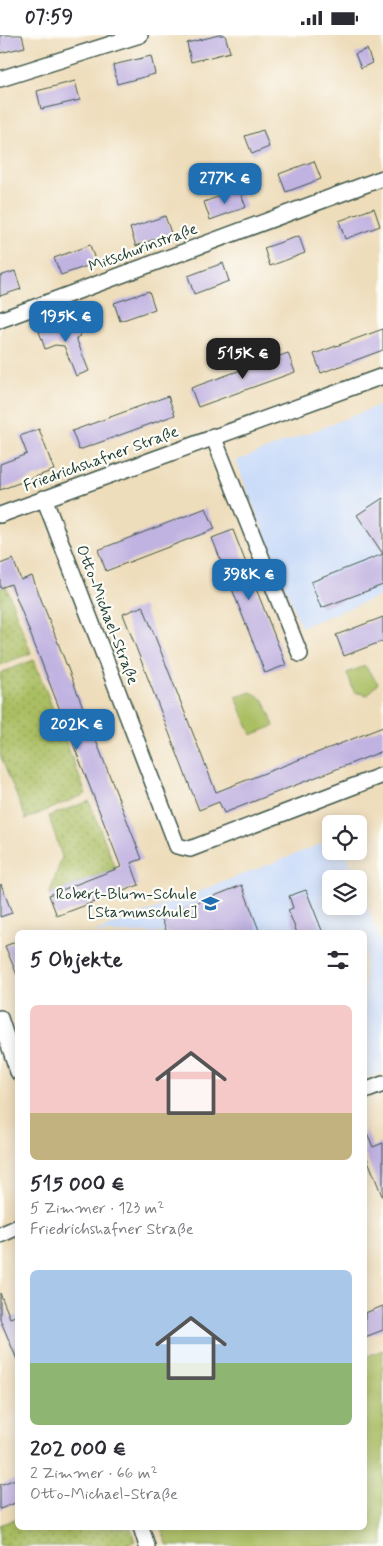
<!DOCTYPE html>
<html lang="de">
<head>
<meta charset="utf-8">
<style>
  body { margin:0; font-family:Mynerve,sans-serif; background:#f2f2f3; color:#2b2b33; height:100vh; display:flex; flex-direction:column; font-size:19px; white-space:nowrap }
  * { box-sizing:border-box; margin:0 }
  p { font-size:16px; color:#7c7c81 }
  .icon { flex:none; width:28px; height:28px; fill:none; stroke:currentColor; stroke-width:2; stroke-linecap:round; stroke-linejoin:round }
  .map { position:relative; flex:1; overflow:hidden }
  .side { position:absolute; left:15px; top:895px; width:352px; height:600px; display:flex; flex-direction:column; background:#fff; border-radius:8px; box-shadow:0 2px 12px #0003 }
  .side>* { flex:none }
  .fabs { position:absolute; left:322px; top:780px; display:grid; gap:10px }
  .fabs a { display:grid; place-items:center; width:45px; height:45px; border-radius:8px; background:#fff; box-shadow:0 2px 12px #0003; font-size:25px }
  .price { position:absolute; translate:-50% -42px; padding:0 11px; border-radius:10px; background:#1f6fb2; color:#fff; font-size:16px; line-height:32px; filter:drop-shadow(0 1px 2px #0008) }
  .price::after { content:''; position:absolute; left:50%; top:30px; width:15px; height:11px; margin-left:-8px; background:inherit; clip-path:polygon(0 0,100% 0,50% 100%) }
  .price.selected { background:#222; color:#fff }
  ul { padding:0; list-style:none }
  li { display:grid; align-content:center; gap:10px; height:265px; padding:0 15px }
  li span { display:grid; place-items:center; height:155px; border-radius:8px; color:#555 }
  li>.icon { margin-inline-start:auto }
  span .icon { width:90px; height:90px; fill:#fffc; stroke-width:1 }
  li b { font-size:21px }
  h2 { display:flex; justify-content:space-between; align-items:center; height:60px; padding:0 15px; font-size:21px }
  .status { display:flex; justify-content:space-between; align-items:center; height:35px; padding:0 25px; background:#fff; direction:ltr }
  .status svg { height:14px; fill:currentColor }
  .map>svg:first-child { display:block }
  .built { fill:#cadcf9 }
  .grass { fill:url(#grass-dots); stroke:#647e4b }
  .park { fill:#aabe62; stroke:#647e4b }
  .building { fill:#c1b3e1 }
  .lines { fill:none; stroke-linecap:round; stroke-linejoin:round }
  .minor-casing { stroke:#3e5548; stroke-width:18 }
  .minor { stroke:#fff; stroke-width:15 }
  .labels { text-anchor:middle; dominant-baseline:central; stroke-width:4.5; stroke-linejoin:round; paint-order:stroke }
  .street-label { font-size:16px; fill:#1f3d34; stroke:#fdfcf7 }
  .poi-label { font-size:16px; fill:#1f3d34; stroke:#fdfcf7; text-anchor:end }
</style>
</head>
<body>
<div class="status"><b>07:59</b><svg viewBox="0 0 49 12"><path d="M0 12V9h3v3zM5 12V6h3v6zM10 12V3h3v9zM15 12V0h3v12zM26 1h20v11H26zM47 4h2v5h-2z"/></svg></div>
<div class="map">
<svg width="383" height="1511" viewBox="0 0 383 1511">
  <defs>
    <pattern id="grass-dots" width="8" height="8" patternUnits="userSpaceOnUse" patternTransform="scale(1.25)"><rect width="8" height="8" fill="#aabe62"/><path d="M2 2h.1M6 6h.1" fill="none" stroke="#8a9c52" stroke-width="1.8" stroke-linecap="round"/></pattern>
  </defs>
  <rect width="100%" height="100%" fill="#fdfcf7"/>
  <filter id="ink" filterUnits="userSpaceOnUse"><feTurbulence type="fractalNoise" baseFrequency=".02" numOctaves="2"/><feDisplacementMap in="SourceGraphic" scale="10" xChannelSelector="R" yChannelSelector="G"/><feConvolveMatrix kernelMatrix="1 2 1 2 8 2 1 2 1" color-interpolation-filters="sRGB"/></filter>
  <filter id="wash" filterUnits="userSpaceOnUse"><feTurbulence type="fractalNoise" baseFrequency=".0096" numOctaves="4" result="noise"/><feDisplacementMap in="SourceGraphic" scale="20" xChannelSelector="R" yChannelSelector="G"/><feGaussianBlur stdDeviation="1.12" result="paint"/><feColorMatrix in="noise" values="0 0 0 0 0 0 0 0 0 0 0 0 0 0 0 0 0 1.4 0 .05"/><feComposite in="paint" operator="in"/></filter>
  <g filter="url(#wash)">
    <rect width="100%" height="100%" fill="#edb"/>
    <g class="built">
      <path d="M 383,369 L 383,560 L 301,592 L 236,426 Z"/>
      <path d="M 331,805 L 331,816 L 346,816 L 356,844 L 331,844 L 331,871 L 359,871 L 359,850 L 383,912 L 383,1037 L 365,1044 L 365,898 L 93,898 Z"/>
    </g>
    <g class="grass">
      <path d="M 6,551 L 31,618 L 0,630 L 0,553 Z"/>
      <path d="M 34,625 L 86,759 L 26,784 L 0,720 L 0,638 Z"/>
      <path d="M 89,766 L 116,834 L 49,860 L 62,822 L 49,781 Z"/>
      <path d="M 17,1483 L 18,1492 L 131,1493 L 135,1506 L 123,1511 L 0,1511 L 0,1490 Z"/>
    </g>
    <g class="park">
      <path d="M 365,631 L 378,648 L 368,660 L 354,657 L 347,638 Z"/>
      <path d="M 251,657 L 264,665 L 274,691 L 251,700 L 236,662 Z"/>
      <path d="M 383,1315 L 383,1511 L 168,1511 L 161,1493 L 365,1492 L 365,1322 Z"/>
    </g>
    <g id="blocks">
      <g class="building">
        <path d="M 0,0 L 22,0 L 25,12 L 0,18 Z"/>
        <path d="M 219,0 L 225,0 L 230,17 L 191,27 L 187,8 Z"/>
        <path d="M 367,14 L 372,28 L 361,33 L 355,19 Z"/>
        <path d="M 151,21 L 155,39 L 117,49 L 113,30 Z"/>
        <path d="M 75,46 L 80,65 L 41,74 L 37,56 Z"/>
        <path d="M 263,95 L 269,112 L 252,119 L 245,101 Z"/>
        <path d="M 314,126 L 321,144 L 286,157 L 279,139 Z"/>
        <path d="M 239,154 L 246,172 L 210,185 L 204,167 Z"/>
        <path d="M 374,173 L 380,191 L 345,204 L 339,186 Z"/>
        <path d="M 165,181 L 171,198 L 136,211 L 130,193 Z"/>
        <path d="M 299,201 L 305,218 L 270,231 L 264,213 Z"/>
        <path d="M 90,210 L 96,228 L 61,240 L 54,223 Z"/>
        <path d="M 223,228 L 229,246 L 194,259 L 188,241 Z"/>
        <path d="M 15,236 L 21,254 L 0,261 L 0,241 Z"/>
        <path d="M 149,256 L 155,274 L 120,286 L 114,268 Z"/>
        <path d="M 74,283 L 80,301 L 76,303 L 89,336 L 76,341 L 64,311 L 55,310 L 45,314 L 39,296 Z"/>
        <path d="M 383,294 L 383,315 L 321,338 L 314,319 Z"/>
        <path d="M 288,318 L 295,337 L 198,372 L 191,353 Z"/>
        <path d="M 168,361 L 175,380 L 79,415 L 72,396 Z"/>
        <path d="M 39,394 L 54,435 L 0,455 L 0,429 L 27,419 L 20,401 Z"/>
        <path d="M 383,463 L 383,519 L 357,480 Z"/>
        <path d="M 206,473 L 215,494 L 106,536 L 98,515 Z"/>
        <path d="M 233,495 L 286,630 L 265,638 L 212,503 Z"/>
        <path d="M 383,519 L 383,550 L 321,573 L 311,547 Z"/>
        <path d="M 13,524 L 21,545 L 32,541 L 142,824 L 131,828 L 139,850 L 57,881 L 49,860 L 121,832 L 11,549 L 0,553 L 0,529 Z"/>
        <path d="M 143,571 L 216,757 L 383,692 L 383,716 L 224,778 L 219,767 L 199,775 L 123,579 Z"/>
        <path d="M 383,582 L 383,606 L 344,621 L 336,600 Z"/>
        <path d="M 1,849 L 12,878 L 0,882 L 0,850 Z"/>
        <path d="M 242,850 L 260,898 L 167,898 L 161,882 Z"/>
        <path d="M 306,855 L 323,898 L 297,898 L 288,875 L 293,873 L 289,861 Z"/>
        <path d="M 18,906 L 18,940 L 17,940 L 5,911 Z"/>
        <path d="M 365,1093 L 373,1112 L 383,1108 L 383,1163 L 365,1118 Z"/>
        <path d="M 0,1258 L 10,1283 L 18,1280 L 18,1327 L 0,1284 Z"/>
        <path d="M 383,1271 L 383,1295 L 365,1302 L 365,1278 Z"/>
        <path d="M 18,1443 L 18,1467 L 0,1474 L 0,1450 Z"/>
      </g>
    </g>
  </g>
  <g filter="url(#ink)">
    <use href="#blocks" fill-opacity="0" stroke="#3e5548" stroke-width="1"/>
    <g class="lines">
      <defs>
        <g id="minor">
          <path d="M 0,44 L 140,0"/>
          <path d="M 0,285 L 383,143"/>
          <path d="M 213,401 L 300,619"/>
          <path d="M 44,463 L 177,811 L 190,814 L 383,740"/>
          <path d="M 0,480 L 383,341"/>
          <path d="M 0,983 L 18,1037"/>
          <path d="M 365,1056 L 383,1049"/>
          <path d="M 0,1200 L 18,1192"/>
          <path d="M 141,1492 L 147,1511"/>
        </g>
      </defs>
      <use href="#minor" class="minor-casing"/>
      <use href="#minor" class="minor"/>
    </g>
  </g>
  <defs>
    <symbol id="school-bare" viewBox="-9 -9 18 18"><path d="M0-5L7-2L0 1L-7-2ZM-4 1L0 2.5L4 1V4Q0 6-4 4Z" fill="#1f6fb2" stroke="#fdfcf7" stroke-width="2.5" paint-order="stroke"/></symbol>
  </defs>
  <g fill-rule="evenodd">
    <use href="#school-bare" x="198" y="856" width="25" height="25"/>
  </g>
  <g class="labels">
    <g class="street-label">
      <text transform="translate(143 213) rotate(-20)">Mitschurinstraße</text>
      <text transform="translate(101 424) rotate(-20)">Friedrichshafner Straße</text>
      <text transform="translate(107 580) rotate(69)">Otto-Michael-Straße</text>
    </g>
    <g class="poi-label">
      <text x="197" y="859">Robert-Blum-Schule<tspan x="197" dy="18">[Stammschule]</tspan></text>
    </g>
  </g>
</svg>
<div class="fabs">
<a><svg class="icon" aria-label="locate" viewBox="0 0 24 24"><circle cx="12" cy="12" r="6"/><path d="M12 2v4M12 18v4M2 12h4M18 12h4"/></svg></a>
<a><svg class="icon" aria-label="layers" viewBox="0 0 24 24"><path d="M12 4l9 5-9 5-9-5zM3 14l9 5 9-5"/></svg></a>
</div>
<b class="price" style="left:225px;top:170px">277K €</b>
<b class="price" style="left:66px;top:308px">195K €</b>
<b class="price selected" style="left:243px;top:345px">515K €</b>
<b class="price" style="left:249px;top:566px">398K €</b>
<b class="price" style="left:77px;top:716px">202K €</b>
<section class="side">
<h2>5 Objekte<svg class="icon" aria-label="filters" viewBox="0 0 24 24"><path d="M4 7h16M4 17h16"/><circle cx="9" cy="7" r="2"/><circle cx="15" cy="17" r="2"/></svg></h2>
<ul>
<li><span style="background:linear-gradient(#f6c9c9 70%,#c2b280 0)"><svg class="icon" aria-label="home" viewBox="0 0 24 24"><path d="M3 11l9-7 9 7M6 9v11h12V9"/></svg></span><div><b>515 000 €</b><p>5 Zimmer · 123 m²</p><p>Friedrichshafner Straße</p></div></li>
<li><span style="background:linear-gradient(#a9c7e8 60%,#8fb573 0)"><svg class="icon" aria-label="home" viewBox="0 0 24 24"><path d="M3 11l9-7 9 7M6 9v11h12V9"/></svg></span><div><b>202 000 €</b><p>2 Zimmer · 66 m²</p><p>Otto-Michael-Straße</p></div></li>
</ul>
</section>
</div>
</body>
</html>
